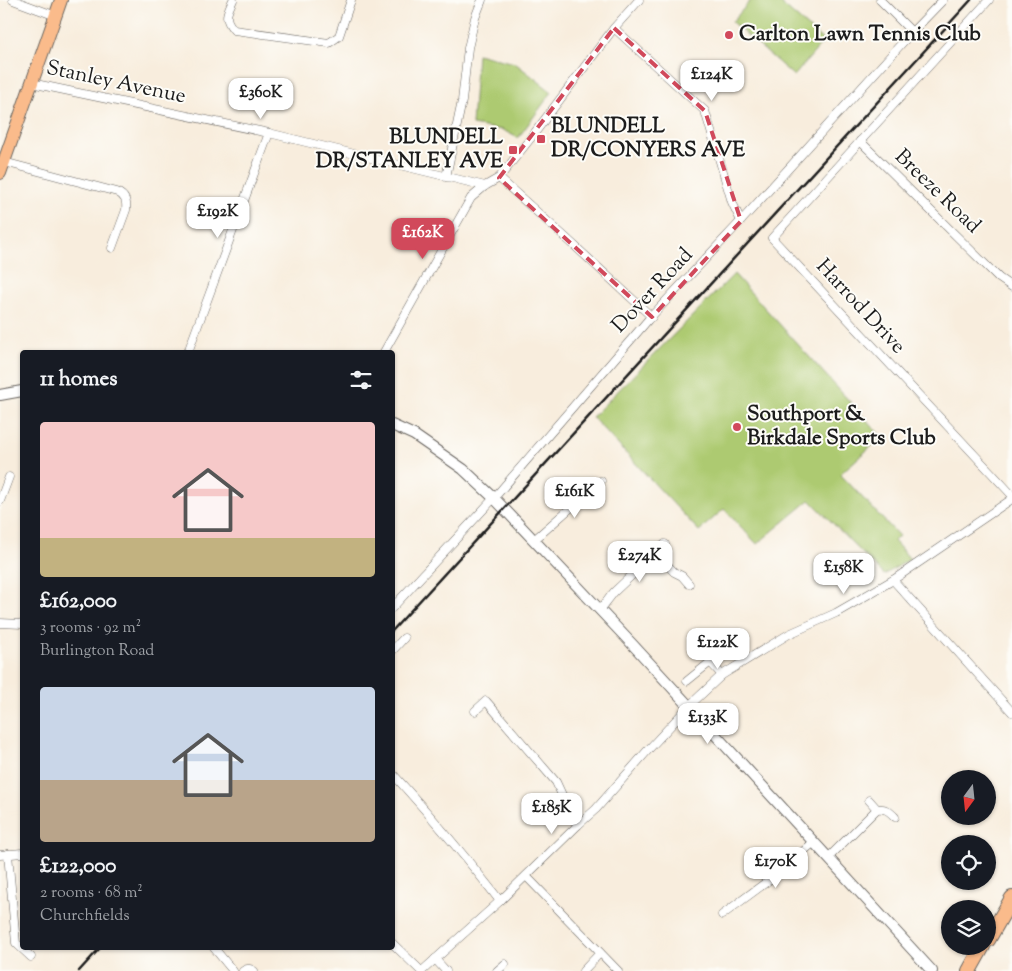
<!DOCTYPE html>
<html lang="en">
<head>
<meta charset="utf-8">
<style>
  body { margin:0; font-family:"Sorts Mill Goudy",serif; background:#20242c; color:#f1f3f6; height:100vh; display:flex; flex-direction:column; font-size:19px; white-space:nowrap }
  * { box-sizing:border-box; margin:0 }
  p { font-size:16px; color:#9ea1a6 }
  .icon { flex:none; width:28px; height:28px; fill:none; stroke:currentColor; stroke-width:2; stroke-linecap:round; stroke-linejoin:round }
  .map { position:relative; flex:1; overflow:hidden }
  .details { position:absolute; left:20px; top:350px; width:375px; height:600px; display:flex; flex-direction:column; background:#171b24; border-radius:5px; box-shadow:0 1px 4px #0004 }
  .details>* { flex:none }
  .needle { width:32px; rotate:195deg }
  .fabs { position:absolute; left:941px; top:770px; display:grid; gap:10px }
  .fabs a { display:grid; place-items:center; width:55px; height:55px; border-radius:50%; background:#171b24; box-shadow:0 1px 4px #0004; font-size:25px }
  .price { position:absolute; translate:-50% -42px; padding:0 11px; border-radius:10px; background:#fff; color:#222; font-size:16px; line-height:32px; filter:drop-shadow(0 1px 2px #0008) }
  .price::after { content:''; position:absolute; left:50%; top:30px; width:15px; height:11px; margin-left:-8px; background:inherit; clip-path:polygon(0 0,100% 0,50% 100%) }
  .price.on { background:#d1495b; color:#fff }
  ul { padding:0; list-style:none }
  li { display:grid; align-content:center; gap:10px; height:265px; padding:0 20px }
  li span { display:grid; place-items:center; height:155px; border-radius:5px; color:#555 }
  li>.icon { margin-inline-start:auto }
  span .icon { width:90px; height:90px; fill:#fffc; stroke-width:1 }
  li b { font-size:21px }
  h2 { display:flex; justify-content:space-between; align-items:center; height:60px; padding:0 20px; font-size:21px }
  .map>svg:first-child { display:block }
  .green { fill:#adca71; stroke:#647346 }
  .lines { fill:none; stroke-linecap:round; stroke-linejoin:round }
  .minor-casing { stroke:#696560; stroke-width:9 }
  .tertiary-casing { stroke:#696560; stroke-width:12 }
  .primary-casing { stroke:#696560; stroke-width:14 }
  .trunk-casing { stroke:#696560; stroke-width:16 }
  .minor { stroke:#fff; stroke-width:8 }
  .tertiary { stroke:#fff; stroke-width:10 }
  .primary { stroke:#fabb8b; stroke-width:12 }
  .trunk { stroke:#fabb8b; stroke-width:14 }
  .rail { stroke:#1c1c1c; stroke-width:2.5 }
  .marked { fill:none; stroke:#d1495b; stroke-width:4; stroke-dasharray:10 6; stroke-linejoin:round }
  .poi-dot { fill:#d1495b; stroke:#fdfcf7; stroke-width:2 }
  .labels { text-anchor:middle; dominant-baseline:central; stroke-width:4; stroke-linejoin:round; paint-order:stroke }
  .poi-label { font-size:21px; font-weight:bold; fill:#1c1c1c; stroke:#fdfcf7; text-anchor:start }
  .street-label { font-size:21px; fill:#1c1c1c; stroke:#fdfcf7 }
</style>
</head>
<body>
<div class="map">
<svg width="1012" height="971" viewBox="0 0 1012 971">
  <rect width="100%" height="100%" fill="#fdfcf7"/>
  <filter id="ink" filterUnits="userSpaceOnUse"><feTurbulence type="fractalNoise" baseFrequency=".02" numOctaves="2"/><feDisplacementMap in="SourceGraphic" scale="10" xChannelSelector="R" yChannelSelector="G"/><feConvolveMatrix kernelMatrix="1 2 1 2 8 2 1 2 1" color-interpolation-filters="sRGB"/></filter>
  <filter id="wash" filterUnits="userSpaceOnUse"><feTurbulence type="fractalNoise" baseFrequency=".0096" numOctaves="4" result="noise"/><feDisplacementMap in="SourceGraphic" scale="20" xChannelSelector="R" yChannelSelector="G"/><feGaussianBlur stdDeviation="1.12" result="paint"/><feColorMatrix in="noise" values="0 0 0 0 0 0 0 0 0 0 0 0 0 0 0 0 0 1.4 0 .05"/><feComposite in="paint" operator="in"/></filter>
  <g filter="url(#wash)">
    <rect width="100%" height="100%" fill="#f8eddd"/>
    <g class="green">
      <path d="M 751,0 L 777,0 L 824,41 L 794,76 L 732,22 Z"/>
      <path d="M 477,54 L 515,63 L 552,92 L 518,138 L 503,130 L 472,125 Z"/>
      <path d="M 734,274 L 882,437 L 840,474 L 899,536 L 894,541 L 910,559 L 884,575 L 810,500 L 757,544 L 724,509 L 699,531 L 592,417 Z"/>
    </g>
  </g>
  <g filter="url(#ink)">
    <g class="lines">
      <defs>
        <g id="minor">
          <path d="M 13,0 L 56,16"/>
          <path d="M 233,0 C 227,13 223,18 234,30 L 329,43 L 339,36 L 351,0"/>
          <path d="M 880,0 L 912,32"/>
          <path d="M 989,0 L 772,238 L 1012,495"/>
          <path d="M 614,28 L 705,111 L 732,202 L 741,221"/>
          <path d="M 31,83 L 269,133 L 485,186"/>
          <path d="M 860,141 L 999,278 L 1012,287"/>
          <path d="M 4,162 L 117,192 C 125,196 127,201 126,210 L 112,248"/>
          <path d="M 446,177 L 462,101 L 468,48 L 475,18 L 482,0"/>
          <path d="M 499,178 L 564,236 L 652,317"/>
          <path d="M 188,352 L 269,133"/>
          <path d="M 384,352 L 471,198 L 485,186 L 499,178 L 530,139 L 614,28 L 639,0"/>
          <path d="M 0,501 L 9,477"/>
          <path d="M 534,540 L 601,481"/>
          <path d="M 656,553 L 674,572 L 682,576 L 689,584"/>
          <path d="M 893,580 L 1012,712"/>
          <path d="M 392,608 L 494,498 L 648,320 L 741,221 L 912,32 L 943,0"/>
          <path d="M 600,610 L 614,592 L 665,544"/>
          <path d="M 0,623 L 22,624"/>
          <path d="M 392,651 L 404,638"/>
          <path d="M 710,662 L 722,675"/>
          <path d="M 687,681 L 735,642"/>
          <path d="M 475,711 L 486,701 L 556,782 L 562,795 L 566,810 L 578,825"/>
          <path d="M 392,773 C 430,815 466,857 500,901"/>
          <path d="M 869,800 L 877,809"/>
          <path d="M 8,854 L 16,943 L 31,957"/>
          <path d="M 0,855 L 22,853"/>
          <path d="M 828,858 L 877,809 C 886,808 889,811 895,817"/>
          <path d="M 526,876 L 618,971"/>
          <path d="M 722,915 L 776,875 L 814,842"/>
          <path d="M 392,943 L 421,971"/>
          <path d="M 214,948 L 233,971"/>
          <path d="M 435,959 L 446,971"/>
          <path d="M 243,971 C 247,968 250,968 254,971"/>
          <path d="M 422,971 L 500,901 L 578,825 L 596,809 L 648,750 L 689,706 L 722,675 L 789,634 L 836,613 L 893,580 L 1012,499"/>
          <path d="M 497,971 L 505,964"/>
          <path d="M 583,971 L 600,953"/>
        </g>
        <g id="tertiary">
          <path d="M 0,395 L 22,391"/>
          <path d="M 392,425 L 414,435 L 463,469 L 494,498 L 633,645 L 932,971"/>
        </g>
        <path id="primary" d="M 0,173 L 61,0"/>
        <g id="trunk">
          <path d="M 988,940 L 1012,898"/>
          <path d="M 969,971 L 983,946"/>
        </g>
      </defs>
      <use href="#minor" class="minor-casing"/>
      <use href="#tertiary" class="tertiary-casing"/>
      <use href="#primary" class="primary-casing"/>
      <use href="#trunk" class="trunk-casing"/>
      <use href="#minor" class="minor"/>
      <use href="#tertiary" class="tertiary"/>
      <use href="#primary" class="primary"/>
      <use href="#trunk" class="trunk"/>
      <g class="rail">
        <path d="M 392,631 L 971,0"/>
        <path d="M 79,971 L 100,948"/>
      </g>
    </g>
  </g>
  <path class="marked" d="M 614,28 L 705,111 L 741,221 L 652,317 L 499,178 Z"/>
  <g class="poi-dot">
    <circle cx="729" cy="35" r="5"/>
    <rect x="536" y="134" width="10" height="10" rx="2.5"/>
    <rect x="508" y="145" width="10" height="10" rx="2.5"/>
    <circle cx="737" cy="427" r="5"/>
  </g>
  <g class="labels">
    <g class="poi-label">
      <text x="739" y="35">Carlton Lawn Tennis Club</text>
      <text x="551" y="127">BLUNDELL<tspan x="551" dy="24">DR/CONYERS AVE</tspan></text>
      <text x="503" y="138" text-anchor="end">BLUNDELL<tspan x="503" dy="24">DR/STANLEY AVE</tspan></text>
      <text x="747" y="415">Southport &amp;<tspan x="747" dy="24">Birkdale Sports Club</tspan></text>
    </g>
    <g class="street-label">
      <text transform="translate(116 83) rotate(12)">Stanley Avenue</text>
      <text transform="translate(937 192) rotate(44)">Breeze Road</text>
      <text transform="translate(653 291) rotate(-47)">Dover Road</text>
      <text transform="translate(860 307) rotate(47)">Harrod Drive</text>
    </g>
  </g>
</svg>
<div class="fabs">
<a><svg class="needle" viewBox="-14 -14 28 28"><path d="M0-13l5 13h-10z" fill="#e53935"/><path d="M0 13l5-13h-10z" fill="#9ea1a6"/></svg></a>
<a><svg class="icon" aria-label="locate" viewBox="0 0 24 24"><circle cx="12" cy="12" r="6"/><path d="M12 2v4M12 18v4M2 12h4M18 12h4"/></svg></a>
<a><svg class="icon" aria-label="layers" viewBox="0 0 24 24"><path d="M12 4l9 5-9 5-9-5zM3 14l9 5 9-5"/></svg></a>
</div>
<b class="price" style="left:712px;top:102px">£124K</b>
<b class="price" style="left:261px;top:120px">£360K</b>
<b class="price" style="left:218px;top:239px">£192K</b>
<b class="price on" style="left:423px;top:260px">£162K</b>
<b class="price" style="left:575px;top:519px">£161K</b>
<b class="price" style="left:640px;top:583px">£274K</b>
<b class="price" style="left:844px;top:595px">£158K</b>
<b class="price" style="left:718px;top:670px">£122K</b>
<b class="price" style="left:708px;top:745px">£133K</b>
<b class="price" style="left:552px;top:835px">£185K</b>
<b class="price" style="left:776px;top:889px">£170K</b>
<section class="details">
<h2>11 homes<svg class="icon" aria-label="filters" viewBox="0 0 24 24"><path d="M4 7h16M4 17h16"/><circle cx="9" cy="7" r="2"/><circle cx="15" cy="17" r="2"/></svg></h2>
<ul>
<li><span style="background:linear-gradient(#f6c9c9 75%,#c2b280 0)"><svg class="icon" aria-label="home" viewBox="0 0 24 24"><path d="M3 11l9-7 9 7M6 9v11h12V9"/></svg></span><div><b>£162,000</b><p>3 rooms · 92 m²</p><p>Burlington Road</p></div></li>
<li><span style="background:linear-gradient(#c9d6e8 60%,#b9a48a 0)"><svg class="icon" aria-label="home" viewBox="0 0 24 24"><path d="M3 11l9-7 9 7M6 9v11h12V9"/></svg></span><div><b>£122,000</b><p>2 rooms · 68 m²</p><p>Churchfields</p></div></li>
</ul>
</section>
</div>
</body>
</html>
